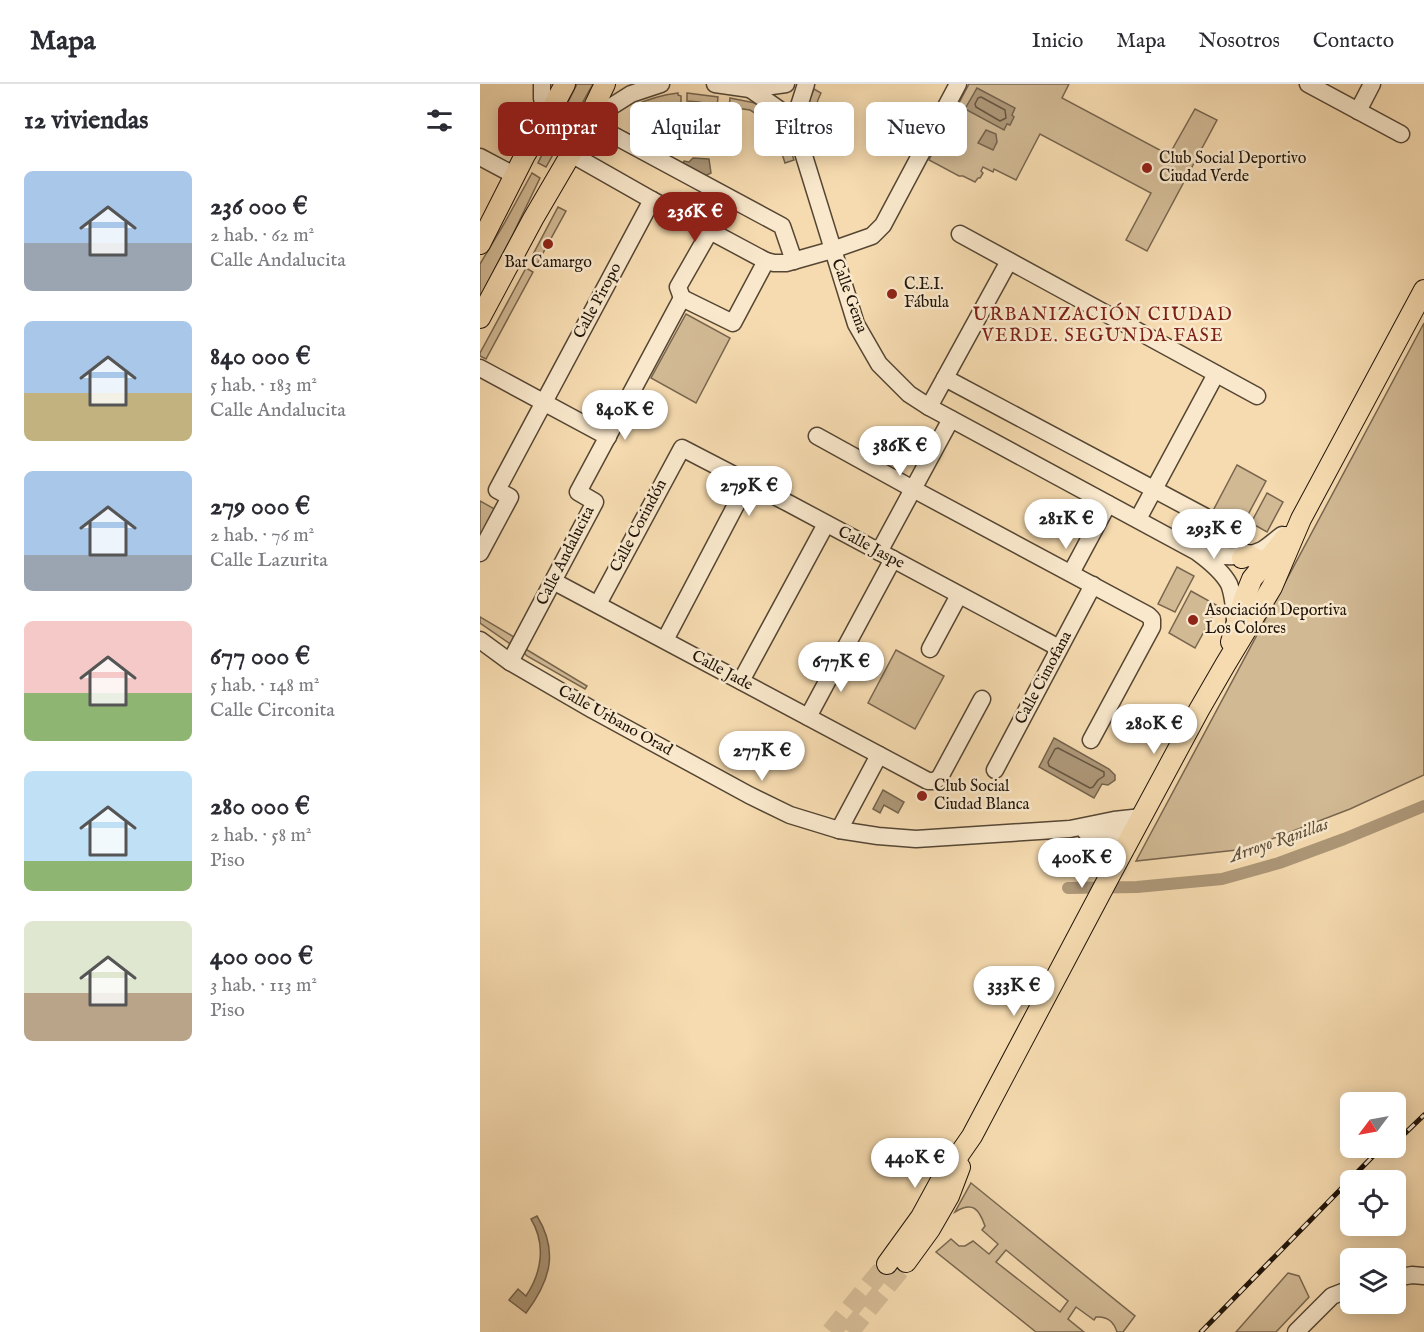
<!DOCTYPE html>
<html lang="es">
<head>
<meta charset="utf-8">
<style>
  body { margin:0; font-family:"IM FELL English",serif; background:#f2f2f3; color:#2b2b33; height:100vh; display:flex; flex-direction:column; font-size:22px; white-space:nowrap }
  * { box-sizing:border-box; margin:0 }
  p { font-size:20px; color:#7c7c81 }
  .icon { flex:none; width:33px; height:33px; fill:none; stroke:currentColor; stroke-width:2; stroke-linecap:round; stroke-linejoin:round }
  .map { position:relative; flex:1; overflow:hidden }
  .details { display:flex; flex-direction:column; background:#fff; width:480px }
  .details>* { flex:none }
  .guide { position:absolute; left:18px; top:18px; width:570px; height:54px; display:flex; gap:12px }
  .needle { width:39px; rotate:238deg }
  .controls { position:absolute; left:860px; top:1008px; display:grid; gap:12px }
  .controls a { display:grid; place-items:center; width:66px; height:66px; border-radius:9px; background:#fff; box-shadow:0 3px 15px #0003; font-size:30px }
  .price { position:absolute; translate:-50% -51px; padding:0 14px; border-radius:21px; background:#fff; color:#222; font-size:20px; line-height:39px; filter:drop-shadow(0 2px 3px #0008) }
  .price::after { content:''; position:absolute; left:50%; top:36px; width:18px; height:14px; margin-left:-9px; background:inherit; clip-path:polygon(0 0,100% 0,50% 100%) }
  .price.selected { background:#8f2418; color:#fff }
  ul { padding:0; list-style:none }
  li { display:flex; align-items:center; gap:18px; height:150px; padding:0 24px }
  li span { display:grid; place-items:center; flex:none; width:168px; height:120px; border-radius:9px; color:#555 }
  li>.icon { margin-inline-start:auto }
  span .icon { width:72px; height:72px; fill:#fffc; stroke-width:1 }
  li b { font-size:26px }
  h2 { display:flex; justify-content:space-between; align-items:center; height:72px; padding:0 24px; font-size:26px }
  .tag { padding:0 21px; border-radius:9px; background:#fff; box-shadow:0 3px 15px #0003; font-size:21px; line-height:54px }
  .tag.selected { background:#8f2418; color:#fff }
  header { display:flex; align-items:center; gap:36px; box-sizing:border-box; height:84px; padding:0 30px; background:#fff; border-bottom:2px solid #e1e1e2 }
  header strong { font-size:28px }
  nav { display:flex; gap:33px; margin-inline-start:auto; font-size:21px }
  main { display:flex; flex:1; min-height:0 }
  .map>svg:first-child { display:block }
  .green { fill:#d1b994; stroke:#78664f; stroke-width:1.5; fill-rule:evenodd }
  .water { fill:#ad9778; stroke:#74634c; stroke-width:1.5 }
  .lines { fill:none; stroke-linecap:round; stroke-linejoin:round }
  .shore { stroke:#665641; stroke-width:1.5 }
  .canal { stroke:#ad9778; stroke-width:12 }
  .major-tunnel { stroke:#d6bd97; stroke-width:20; stroke-dasharray:20 10; stroke-linecap:butt }
  .minor-casing { stroke:#554634; stroke-width:19 }
  .major-casing { stroke:#1f140a; stroke-width:22 }
  .minor { stroke:#f9e8cc; stroke-width:16 }
  .major { stroke:#f6dbb0; stroke-width:20 }
  .rail-casing { stroke:#1f140a; stroke-width:5 }
  .rail { stroke:#f9e8cc; stroke-width:3; stroke-dasharray:9; stroke-linecap:butt }
  .poi-dot { fill:#8f2418; stroke:#f9e8cc; stroke-width:2 }
  .labels { text-anchor:middle; dominant-baseline:central; stroke-width:5; stroke-linejoin:round; paint-order:stroke }
  .poi-label { font-size:16px; fill:#1f140a; stroke:#f9e8cc; text-anchor:start }
  .street-label { font-size:16px; fill:#1f140a; stroke:#f9e8cc }
  .neighbourhood-label { font-size:18px; letter-spacing:1.5px; fill:#7a1f14; stroke:#f9e8cc }
  .water-label { font-size:18px; font-style:italic; fill:#5f4f3b; stroke:#f9e8cc }
</style>
</head>
<body>
<header>
<strong>Mapa</strong>
<nav><a>Inicio</a><a>Mapa</a><a>Nosotros</a><a>Contacto</a></nav>
</header>
<main>
<section class="details">
<h2>12 viviendas<svg class="icon" aria-label="filters" viewBox="0 0 24 24"><path d="M4 7h16M4 17h16"/><circle cx="9" cy="7" r="2"/><circle cx="15" cy="17" r="2"/></svg></h2>
<ul>
<li><span style="background:linear-gradient(#a9c7e8 60%,#9aa5b1 0)"><svg class="icon" aria-label="home" viewBox="0 0 24 24"><path d="M3 11l9-7 9 7M6 9v11h12V9"/></svg></span><div><b>236 000 €</b><p>2 hab. · 62 m²</p><p>Calle Andalucita</p></div></li>
<li><span style="background:linear-gradient(#a9c7e8 60%,#c2b280 0)"><svg class="icon" aria-label="home" viewBox="0 0 24 24"><path d="M3 11l9-7 9 7M6 9v11h12V9"/></svg></span><div><b>840 000 €</b><p>5 hab. · 183 m²</p><p>Calle Andalucita</p></div></li>
<li><span style="background:linear-gradient(#a9c7e8 70%,#9aa5b1 0)"><svg class="icon" aria-label="home" viewBox="0 0 24 24"><path d="M3 11l9-7 9 7M6 9v11h12V9"/></svg></span><div><b>279 000 €</b><p>2 hab. · 76 m²</p><p>Calle Lazurita</p></div></li>
<li><span style="background:linear-gradient(#f6c9c9 60%,#8fb573 0)"><svg class="icon" aria-label="home" viewBox="0 0 24 24"><path d="M3 11l9-7 9 7M6 9v11h12V9"/></svg></span><div><b>677 000 €</b><p>5 hab. · 148 m²</p><p>Calle Circonita</p></div></li>
<li><span style="background:linear-gradient(#bfe0f5 75%,#8fb573 0)"><svg class="icon" aria-label="home" viewBox="0 0 24 24"><path d="M3 11l9-7 9 7M6 9v11h12V9"/></svg></span><div><b>280 000 €</b><p>2 hab. · 58 m²</p><p>Piso</p></div></li>
<li><span style="background:linear-gradient(#dfe7d0 60%,#b9a48a 0)"><svg class="icon" aria-label="home" viewBox="0 0 24 24"><path d="M3 11l9-7 9 7M6 9v11h12V9"/></svg></span><div><b>400 000 €</b><p>3 hab. · 113 m²</p><p>Piso</p></div></li>
</ul>
</section>
<div class="map">
<svg width="944" height="1248" viewBox="0 0 944 1248">
  <rect width="100%" height="100%" fill="#f6dbb0"/>
  <filter id="stains"><feTurbulence type="fractalNoise" baseFrequency=".00333" numOctaves="4"/><feColorMatrix values="0 0 0 0 .2 0 0 0 0 .09 0 0 0 0 .02 0 0 0 .5 -.17"/></filter>
  <radialGradient id="worn" r=".72"><stop offset=".6" stop-color="#630" stop-opacity="0"/><stop offset="1" stop-color="#630" stop-opacity=".3"/></radialGradient>
  <g class="green">
    <path d="M 97,0 L 113,0 L 66,83 L 58,79 Z"/>
    <path d="M 489,0 L 589,0 L 582,14 L 689,71 L 715,25 L 737,36 L 667,167 L 646,156 L 671,109 L 560,50 L 536,96 L 514,85 L 513,88 L 503,83 L 501,87 L 503,89 L 500,94 L 498,94 L 495,98 L 483,92 L 479,92 L 449,76 Z"/>
    <path d="M 334,5 L 341,9 C 332,27 333,41 339,60 L 334,61 C 328,42 324,24 334,5 Z"/>
    <path d="M 198,9 L 198,11 L 201,12 L 201,19 L 179,24 L 161,34 L 153,22 C 168,15 181,11 198,9 Z"/>
    <path d="M 207,9 L 238,13 L 237,22 L 219,18 L 207,17 Z"/>
    <path d="M 250,14 L 275,19 L 289,27 L 283,34 L 270,26 L 249,23 Z"/>
    <path d="M 39,19 L 50,21 L 42,44 L 30,66 L 23,62 L 32,41 Z"/>
    <path d="M 296,34 L 303,44 L 314,76 L 305,79 L 295,48 L 290,40 Z"/>
    <path d="M 52,89 L 60,94 L 32,152 L 0,213 L 0,180 L 24,140 Z"/>
    <path d="M 78,123 L 86,127 L 57,180 L 50,176 Z"/>
    <path d="M 46,184 L 53,188 L 6,275 L 0,272 L 0,269 Z"/>
    <path d="M 206,230 L 250,254 L 216,319 L 171,294 Z"/>
    <path d="M 944,239 L 944,691 L 870,725 L 766,765 L 656,777 Z"/>
    <path d="M 757,381 L 786,397 L 755,455 L 726,440 Z"/>
    <path d="M 787,409 L 803,418 L 787,448 L 771,439 Z"/>
    <path d="M 0,417 L 18,427 L 0,460 Z"/>
    <path d="M 697,483 L 714,492 L 695,528 L 678,520 Z"/>
    <path d="M 711,507 L 738,522 L 715,564 L 689,549 Z"/>
    <path d="M 0,533 L 34,553 L 32,560 L 29,559 L 0,539 Z"/>
    <path d="M 44,564 L 107,602 L 105,605 L 47,572 L 44,569 Z"/>
    <path d="M 416,566 L 464,592 L 435,645 L 388,619 Z"/>
    <path d="M 491,1099 L 655,1232 L 643,1248 L 637,1248 C 634,1238 627,1232 616,1233 L 614,1236 L 596,1223 L 588,1235 L 604,1248 L 556,1248 L 456,1168 L 471,1155 L 479,1162 L 485,1162 L 493,1157 L 509,1170 L 518,1160 L 502,1146 L 505,1142 C 499,1125 493,1117 475,1128 ZM 526,1166 L 588,1217 L 580,1228 L 516,1178 Z"/>
    <path d="M 808,1189 L 819,1192 L 829,1213 L 796,1248 L 756,1248 Z"/>
  </g>
  <g class="water">
    <path d="M 497,4 L 535,24 L 532,31 L 534,33 L 530,41 L 527,40 L 524,46 L 485,25 Z"/>
    <path d="M 506,46 L 516,50 L 517,58 L 513,66 L 498,59 Z"/>
    <path d="M 213,74 L 229,75 L 231,89 L 225,92 L 203,80 L 204,77 L 209,78 Z"/>
    <path d="M 574,654 L 629,685 L 635,691 L 635,696 L 628,701 L 622,700 L 614,714 L 559,683 Z"/>
    <path d="M 403,706 L 424,718 L 418,729 L 404,721 L 400,729 L 393,725 Z"/>
    <path d="M 57,1132 C 79,1168 70,1197 46,1229 L 29,1216 L 38,1205 L 46,1212 C 62,1188 66,1160 51,1135 Z"/>
  </g>
  <g class="lines">
    <g class="shore">
      <path d="M 501,13 L 525,26 L 526,34 L 520,37 L 496,23 L 495,20 L 498,14 Z"/>
      <path d="M 578,664 L 624,688 L 624,692 L 618,696 L 613,703 L 610,704 L 569,682 L 568,678 L 575,665 Z"/>
    </g>
    <path class="canal" d="M 588,804 L 657,803 L 742,795 L 799,779 L 864,755 L 944,722"/>
    <g class="major-tunnel">
      <path d="M 351,1248 L 407,1180"/>
      <path d="M 369,1248 L 426,1178"/>
    </g>
    <defs>
      <g id="minor">
        <path d="M 62,0 L 62,14 L 66,36"/>
        <path d="M 235,0 L 270,5 L 306,0"/>
        <path d="M 828,0 L 921,50"/>
        <path d="M 270,5 L 300,26 L 321,62 L 376,240 L 399,280 L 429,310 L 449,323 L 717,468 C 728,476 742,487 749,500 C 753,510 755,529 755,539"/>
        <path d="M 878,27 L 892,0"/>
        <path d="M 120,44 L 302,142 L 314,177"/>
        <path d="M 104,45 L 132,22 L 151,10 L 181,0"/>
        <path d="M 321,59 L 319,22 L 326,0"/>
        <path d="M 91,70 L 172,116 L 286,177 L 294,179 L 306,179 L 352,166 L 392,152 L 403,141 L 478,0"/>
        <path d="M 0,73 L 34,91"/>
        <path d="M 480,150 L 777,312"/>
        <path d="M 202,214 L 198,203 L 230,147"/>
        <path d="M 0,284 L 128,353"/>
        <path d="M 465,294 L 724,432"/>
        <path d="M 449,323 L 529,177"/>
        <path d="M 337,352 L 433,405 L 668,531 L 672,535 L 672,543 L 611,656"/>
        <path d="M 658,435 L 736,290"/>
        <path d="M 399,468 L 471,335"/>
        <path d="M 720,468 C 740,473 763,475 782,466 C 789,462 795,456 802,451"/>
        <path d="M 0,469 L 30,413 L 17,406 L 172,116"/>
        <path d="M 591,489 L 628,420"/>
        <path d="M 73,497 L 448,697 L 455,697 L 460,693 L 502,615"/>
        <path d="M 118,520 L 202,364 L 308,419 L 579,564"/>
        <path d="M 0,556 L 30,578 L 113,626 L 269,711 L 310,731 L 359,746 L 398,752 L 436,755 L 590,745 L 634,736 L 662,733"/>
        <path d="M 185,556 L 268,398"/>
        <path d="M 450,565 L 479,511"/>
        <path d="M 30,578 L 115,418 L 98,408 L 202,214 L 253,239 L 286,177"/>
        <path d="M 261,597 L 346,440"/>
        <path d="M 328,633 L 413,475"/>
        <path d="M 515,686 L 613,501"/>
        <path d="M 359,746 L 399,671"/>
        <path d="M 605,747 C 623,764 625,769 628,795"/>
        <path d="M 606,747 L 652,751"/>
        <path d="M 915,1194 L 932,1191 L 944,1192"/>
        <path d="M 816,1248 L 852,1212 L 870,1205"/>
      </g>
      <g id="major">
        <path d="M 0,160 L 45,71 L 66,36 L 85,0"/>
        <path d="M 0,234 L 53,135 L 91,70 L 125,0"/>
        <path d="M 762,474 L 768,471 L 785,479"/>
        <path d="M 751,558 L 764,515 L 772,495 L 806,453"/>
        <path d="M 426,1178 L 450,1145 L 469,1112 L 480,1083"/>
        <path d="M 407,1180 L 441,1133 L 460,1098 L 492,1052 L 628,795 L 719,626 L 745,581 L 792,503 L 821,435 L 944,206"/>
      </g>
    </defs>
    <use href="#minor" class="minor-casing"/>
    <use href="#major" class="major-casing"/>
    <use href="#minor" class="minor"/>
    <use href="#major" class="major"/>
    <defs>
      <g id="rail">
        <path d="M 915,1059 L 944,1031"/>
        <path d="M 721,1248 L 901,1064"/>
      </g>
    </defs>
    <use href="#rail" class="rail-casing"/>
    <use href="#rail" class="rail"/>
  </g>
  <g class="poi-dot">
    <circle cx="667" cy="84" r="6"/>
    <circle cx="68" cy="160" r="6"/>
    <circle cx="412" cy="210" r="6"/>
    <circle cx="713" cy="536" r="6"/>
    <circle cx="442" cy="712" r="6"/>
  </g>
  <g class="labels">
    <g class="poi-label">
      <text x="679" y="75">Club Social Deportivo<tspan x="679" dy="18">Ciudad Verde</tspan></text>
      <text x="68" y="179" text-anchor="middle">Bar Camargo</text>
      <text x="424" y="201">C.E.I.<tspan x="424" dy="18">Fábula</tspan></text>
      <text x="725" y="527">Asociación Deportiva<tspan x="725" dy="18">Los Colores</tspan></text>
      <text x="454" y="703">Club Social<tspan x="454" dy="18">Ciudad Blanca</tspan></text>
    </g>
    <g class="street-label">
      <text transform="translate(369 212) rotate(70)">Calle Gema</text>
      <text transform="translate(118 217) rotate(-62)">Calle Piropo</text>
      <text transform="translate(159 442) rotate(-62)">Calle Corindón</text>
      <text transform="translate(391 464) rotate(28)">Calle Jaspe</text>
      <text transform="translate(86 472) rotate(-63)">Calle Andalucita</text>
      <text transform="translate(242 587) rotate(28)">Calle Jade</text>
      <text transform="translate(564 594) rotate(-62)">Calle Cimofana</text>
      <text transform="translate(135 637) rotate(29)">Calle Urbano Orad</text>
    </g>
    <g class="neighbourhood-label">
      <text x="623" y="231">URBANIZACIÓN CIUDAD<tspan x="623" dy="21">VERDE. SEGUNDA FASE</tspan></text>
    </g>
    <g class="water-label">
      <text transform="translate(799 757) rotate(-19)">Arroyo Ranillas</text>
    </g>
  </g>
  <rect width="100%" height="100%" filter="url(#stains)"/>
  <rect width="100%" height="100%" fill="url(#worn)"/>
</svg>
<div class="controls">
<a><svg class="needle" viewBox="-14 -14 28 28"><path d="M0-13l5 13h-10z" fill="#e53935"/><path d="M0 13l5-13h-10z" fill="#7c7c81"/></svg></a>
<a><svg class="icon" aria-label="locate" viewBox="0 0 24 24"><circle cx="12" cy="12" r="6"/><path d="M12 2v4M12 18v4M2 12h4M18 12h4"/></svg></a>
<a><svg class="icon" aria-label="layers" viewBox="0 0 24 24"><path d="M12 4l9 5-9 5-9-5zM3 14l9 5 9-5"/></svg></a>
</div>
<b class="price selected" style="left:215px;top:159px">236K €</b>
<b class="price" style="left:145px;top:357px">840K €</b>
<b class="price" style="left:420px;top:393px">386K €</b>
<b class="price" style="left:269px;top:433px">279K €</b>
<b class="price" style="left:586px;top:466px">281K €</b>
<b class="price" style="left:734px;top:476px">293K €</b>
<b class="price" style="left:361px;top:609px">677K €</b>
<b class="price" style="left:674px;top:671px">280K €</b>
<b class="price" style="left:282px;top:698px">277K €</b>
<b class="price" style="left:602px;top:805px">400K €</b>
<b class="price" style="left:534px;top:933px">333K €</b>
<b class="price" style="left:435px;top:1105px">440K €</b>
<div class="guide">
<a class="tag selected">Comprar</a>
<a class="tag">Alquilar</a>
<a class="tag">Filtros</a>
<a class="tag">Nuevo</a>
</div>
</div>
</main>
</body>
</html>
